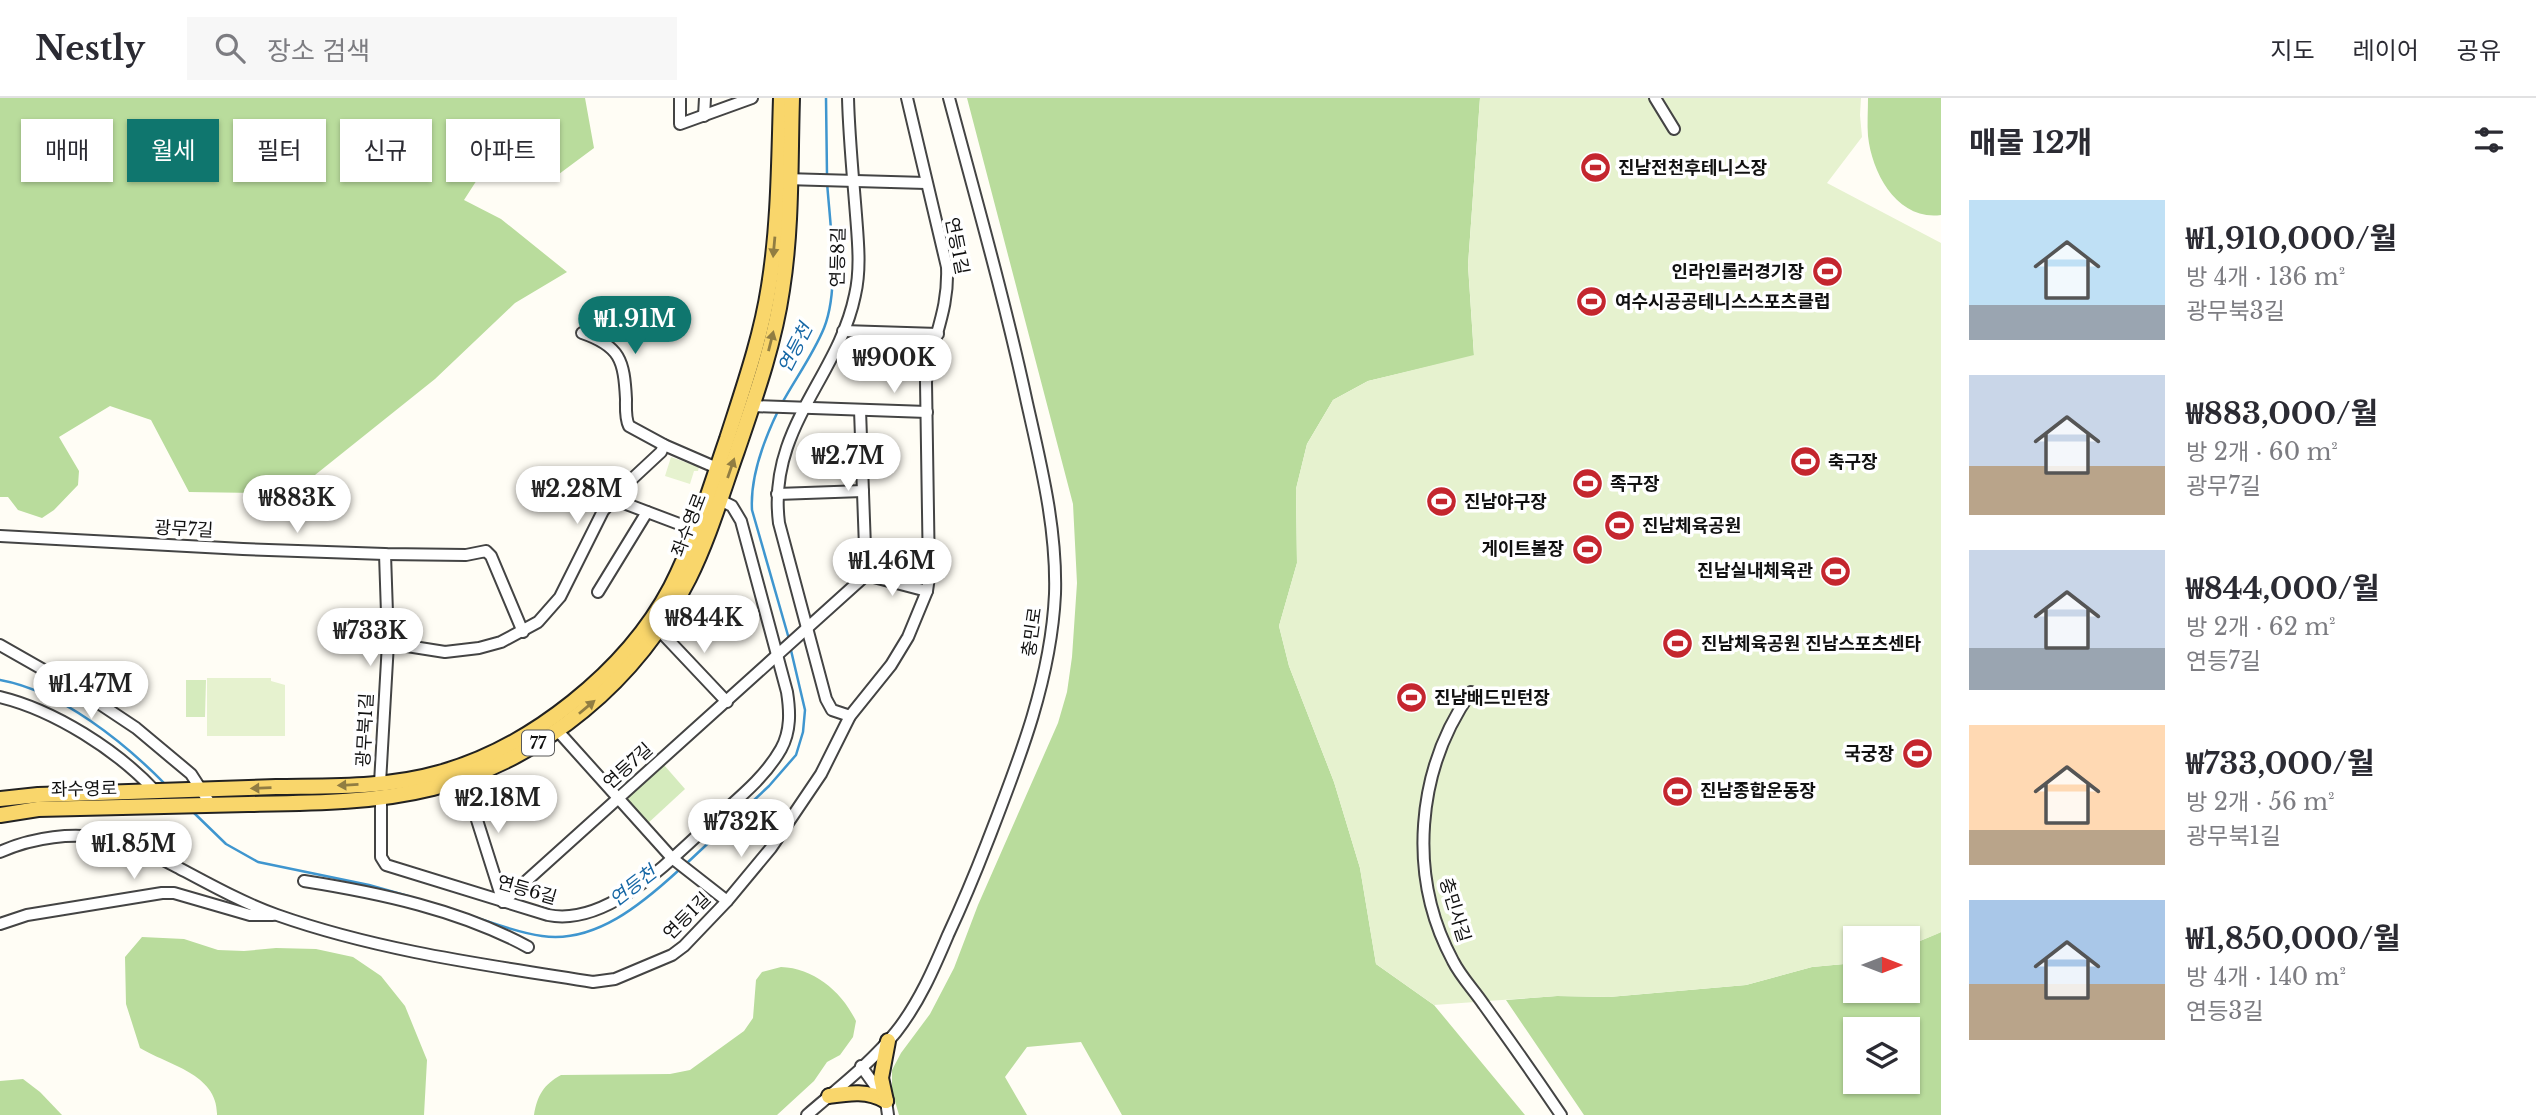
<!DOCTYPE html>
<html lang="ko">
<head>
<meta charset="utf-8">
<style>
  body { margin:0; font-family:"Libre Baskerville","Noto Sans KR",serif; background:#f7f7f7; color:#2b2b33; height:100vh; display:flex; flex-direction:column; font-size:26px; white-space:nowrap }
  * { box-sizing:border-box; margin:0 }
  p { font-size:23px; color:#7c7c81 }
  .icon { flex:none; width:38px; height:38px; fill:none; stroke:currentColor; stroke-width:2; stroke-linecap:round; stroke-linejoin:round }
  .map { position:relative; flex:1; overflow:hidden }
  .side { display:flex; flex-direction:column; background:#fff; width:595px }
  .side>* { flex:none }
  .banner { position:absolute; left:21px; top:21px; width:665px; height:63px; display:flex; gap:14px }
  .needle { width:46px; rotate:90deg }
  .controls { position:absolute; left:1843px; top:828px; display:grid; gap:14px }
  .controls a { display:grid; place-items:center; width:77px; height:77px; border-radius:0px; background:#fff; box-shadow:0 2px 5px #0004; font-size:35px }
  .price { position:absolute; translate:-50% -60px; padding:0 16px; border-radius:24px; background:#fff; color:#222; font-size:23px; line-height:46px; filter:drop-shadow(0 2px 4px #0008) }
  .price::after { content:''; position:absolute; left:50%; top:42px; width:21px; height:16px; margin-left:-10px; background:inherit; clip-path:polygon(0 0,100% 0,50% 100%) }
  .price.selected { background:#0f766e; color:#fff }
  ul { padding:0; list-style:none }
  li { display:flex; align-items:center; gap:21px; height:175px; padding:0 28px }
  li span { display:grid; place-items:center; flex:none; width:196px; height:140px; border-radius:0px; color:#555 }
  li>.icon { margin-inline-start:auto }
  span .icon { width:84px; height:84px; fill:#fffc; stroke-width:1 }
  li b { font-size:30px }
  h2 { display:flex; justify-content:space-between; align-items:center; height:84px; padding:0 28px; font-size:30px }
  .tag { padding:0 24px; border-radius:0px; background:#fff; box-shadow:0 2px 5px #0004; font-size:24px; line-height:63px }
  .tag.selected { background:#0f766e; color:#fff }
  header { display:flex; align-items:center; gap:42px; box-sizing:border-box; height:98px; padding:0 35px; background:#fff; border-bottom:2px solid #e1e1e2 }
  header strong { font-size:33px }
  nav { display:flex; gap:38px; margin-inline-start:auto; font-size:24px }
  .search { width:490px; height:63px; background:#f7f7f7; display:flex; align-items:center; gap:18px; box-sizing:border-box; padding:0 24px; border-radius:0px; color:#7c7c81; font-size:26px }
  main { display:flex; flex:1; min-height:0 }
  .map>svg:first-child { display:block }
  .green { fill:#d5ebbd }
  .forest { fill:#b9dc9c; fill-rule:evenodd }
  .pitch { fill:#e6f2cf }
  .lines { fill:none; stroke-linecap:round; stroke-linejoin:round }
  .stream { stroke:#3f96cf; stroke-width:2.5 }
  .minor-casing { stroke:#444; stroke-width:14 }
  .major-casing { stroke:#222; stroke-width:18 }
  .minor { stroke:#fff; stroke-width:10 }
  .major { stroke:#f9d66b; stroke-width:14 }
  .oneway { fill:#917d42 }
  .labels { text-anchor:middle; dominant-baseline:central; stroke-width:7; stroke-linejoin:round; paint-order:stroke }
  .shield { fill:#fff; stroke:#585858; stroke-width:2 }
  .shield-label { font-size:16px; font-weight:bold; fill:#111 }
  .poi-label { font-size:18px; font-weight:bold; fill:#111; stroke:#fff; text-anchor:start }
  .street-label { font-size:18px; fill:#111; stroke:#fff }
  .water-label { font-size:19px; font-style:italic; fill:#1768a6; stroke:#fff }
</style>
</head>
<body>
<header>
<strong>Nestly</strong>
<div class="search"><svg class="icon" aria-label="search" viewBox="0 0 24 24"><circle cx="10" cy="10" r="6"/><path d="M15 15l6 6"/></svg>장소 검색</div>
<nav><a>지도</a><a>레이어</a><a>공유</a></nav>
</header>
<main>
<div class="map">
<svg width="1941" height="1017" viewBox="0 0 1941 1017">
  <rect width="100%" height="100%" fill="#fffdf5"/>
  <g class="green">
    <path d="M 186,582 L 206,582 L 205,619 L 186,619 Z"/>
    <path d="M 664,667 L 685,691 L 646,727 L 627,706 L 627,700 Z"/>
  </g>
  <g class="forest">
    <path d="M 0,0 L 585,0 L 594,50 L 559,76 L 493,57 L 464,102 L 501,121 L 567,174 L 515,205 L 435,281 L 300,389 L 264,395 L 189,394 L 151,322 L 110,308 L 59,339 L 79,373 L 78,387 L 54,412 L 42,420 L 18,412 L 8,399 L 0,399 Z"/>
    <path d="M 967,0 L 1480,0 L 1468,167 L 1474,258 L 1368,283 L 1333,302 L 1307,346 L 1296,391 L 1297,465 L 1279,528 L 1289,568 L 1334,684 L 1360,770 L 1376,866 L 1434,907 L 1525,1017 L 1122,1017 L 1081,944 L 1027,949 L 1005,979 L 1027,1017 L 899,1017 L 892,993 L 892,972 L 901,955 L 930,916 L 954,870 L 978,807 L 1058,625 L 1067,594 L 1072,559 L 1077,485 L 1073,406 Z"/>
    <path d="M 1868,0 L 1941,0 L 1941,117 C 1898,123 1872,76 1868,38 C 1867,26 1868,13 1868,0 Z"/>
    <path d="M 1941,834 L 1941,1017 L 1584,1017 L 1506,902 L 1557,898 L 1609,899 L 1746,887 L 1812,869 L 1855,865 L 1855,892 L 1908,892 L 1908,848 ZM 1855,931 L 1908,931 L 1908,984 L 1855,984 Z"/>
    <path d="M 142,839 L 184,841 L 218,852 L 244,853 L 276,850 L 316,851 L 353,859 L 381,878 L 405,908 L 427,962 L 424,1017 L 217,1017 C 218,976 168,967 140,950 L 126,906 L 125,859 Z"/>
    <path d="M 781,869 C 814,870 842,894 856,923 L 853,939 L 840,957 L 827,964 L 814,983 L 777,1017 L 534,1017 C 537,998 544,986 561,977 L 670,976 L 690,972 L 744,933 L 753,920 L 756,882 L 762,874 Z"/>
    <path d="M 23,981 L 40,994 L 62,1017 L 0,1017 L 0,983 Z"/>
  </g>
  <g class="pitch">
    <path d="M 1480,0 L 1861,0 L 1860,17 L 1862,39 L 1827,85 L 1941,145 L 1941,834 L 1937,836 L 1908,848 L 1908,840 L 1855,840 L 1855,865 L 1812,869 L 1746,887 L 1609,899 L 1557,898 L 1434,907 L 1376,866 L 1360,770 L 1334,684 L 1289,568 L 1279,528 L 1297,465 L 1296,391 L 1307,346 L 1333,302 L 1368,283 L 1474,257 L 1468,167 Z"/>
    <path d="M 671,359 L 699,369 L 698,373 L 694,373 L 690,386 L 665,378 Z"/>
    <path d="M 207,580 L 271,580 L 271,583 L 285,587 L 285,638 L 207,638 Z"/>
  </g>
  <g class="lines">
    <g class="stream">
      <path d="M 826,0 L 827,77"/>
      <path d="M 781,307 C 795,281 813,257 824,230 C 840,190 830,127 827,84"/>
      <path d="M 778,313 C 764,342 750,379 752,412 L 789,541"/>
      <path d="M 0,582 C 61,593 125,645 167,688"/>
      <path d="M 192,713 L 226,746 L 258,764 L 369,787 L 408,798"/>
      <path d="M 687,765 L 769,688 L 796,657 L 803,634 L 805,612 L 790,548"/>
      <path d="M 474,819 C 496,826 519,835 542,838 C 595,846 643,805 679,772"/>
    </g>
    <defs>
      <g id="minor">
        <path d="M 680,0 L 680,26 L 752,0"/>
        <path d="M 848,0 C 849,39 853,78 856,117 C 858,143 861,171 855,197 C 838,280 767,330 779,425 L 826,601 L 832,612 L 850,618"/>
        <path d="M 1655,0 L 1674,31"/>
        <path d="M 704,18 L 705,0"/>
        <path d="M 785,81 L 926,85"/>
        <path d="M 843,233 L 938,236"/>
        <path d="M 582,235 C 620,248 624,262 626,301 C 626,310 625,320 629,328 L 664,347 L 717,370"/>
        <path d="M 752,308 L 927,314"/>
        <path d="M 777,396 L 863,393"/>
        <path d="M 613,401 L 695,432"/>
        <path d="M 0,438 L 243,451 L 385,456 L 466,457 L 486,453 L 491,458 L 523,534"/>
        <path d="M 866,477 L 927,493"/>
        <path d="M 598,494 L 647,414"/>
        <path d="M 659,532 L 727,604"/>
        <path d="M 388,545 L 445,554 L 479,550 L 501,544 L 538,524 L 560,499 L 603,413 L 632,381 L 661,354 L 664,347"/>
        <path d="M 0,547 L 79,592 L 136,630 L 191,676 L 211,707"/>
        <path d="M 1471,594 C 1416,672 1407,778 1453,863 C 1461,879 1474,892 1484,907 C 1510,943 1536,980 1561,1017"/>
        <path d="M 0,599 C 54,612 117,652 155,693"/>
        <path d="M 557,632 L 672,760 L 727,803"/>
        <path d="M 464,681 L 503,804"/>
        <path d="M 380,685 L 388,545 L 385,456"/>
        <path d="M 381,699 L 381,759 L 386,767 L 548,817 C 608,829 671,761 711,725 C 736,702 764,681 781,651 C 791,633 790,613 787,594 L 741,423 L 732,408 L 720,402"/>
        <path d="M 0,754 C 33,739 73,734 109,741 C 133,745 156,758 177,769 C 207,785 245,806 277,817 C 379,853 486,867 593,884 L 615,881 L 672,857 L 684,848 L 727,803 L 771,750 L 821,676 L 850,618 L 891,567 L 908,539 L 927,493 L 929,479 L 926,284 C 931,242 949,215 947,169 L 907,0"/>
        <path d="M 304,783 C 380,795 460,812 528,849"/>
        <path d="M 503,804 L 866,477 L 860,312"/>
        <path d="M 0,826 L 27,817 L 162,795 L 174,795 L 250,817 L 273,817"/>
        <path d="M 861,968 L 886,1003 L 888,1017"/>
        <path d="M 807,1017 C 837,991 871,965 896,934 C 919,905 934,870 948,837 C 962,807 975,776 987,745 C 1018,665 1051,583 1055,496 C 1057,431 1041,367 1027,305 C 1005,203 976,101 949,0"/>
      </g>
      <g id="major">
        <path d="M 0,701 L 38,697 C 117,694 196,692 276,689 C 329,688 387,690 439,675 C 530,650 627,573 671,489 C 695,442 710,390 727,341 C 743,291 761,240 769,188 C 779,126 779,63 781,0"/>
        <path d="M 0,717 L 38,711 C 108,709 178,708 248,706 C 310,705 373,705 433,690 C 544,661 638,582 689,480 C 709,440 722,395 737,353 C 755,300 774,247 782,192 C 792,129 790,64 792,0"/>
        <path d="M 829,998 C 849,995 868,992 886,1003"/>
        <path d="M 886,1003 L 881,980 L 888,943"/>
      </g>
    </defs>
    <use href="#minor" class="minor-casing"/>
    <use href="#major" class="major-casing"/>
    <use href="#minor" class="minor"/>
    <use href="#major" class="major"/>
  </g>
  <defs><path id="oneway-solid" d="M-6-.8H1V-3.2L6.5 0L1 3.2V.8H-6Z" transform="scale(1.75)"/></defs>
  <g class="oneway">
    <use href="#oneway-solid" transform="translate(774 149) rotate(95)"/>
    <use href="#oneway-solid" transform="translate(771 243) rotate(-76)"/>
    <use href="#oneway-solid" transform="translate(731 370) rotate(-71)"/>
    <use href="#oneway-solid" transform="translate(587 609) rotate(-40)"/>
    <use href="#oneway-solid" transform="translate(348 687) rotate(177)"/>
    <use href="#oneway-solid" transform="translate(261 690) rotate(178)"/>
  </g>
  <defs>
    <symbol id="stadium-disc" viewBox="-11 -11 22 22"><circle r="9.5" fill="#c4262e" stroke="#fff"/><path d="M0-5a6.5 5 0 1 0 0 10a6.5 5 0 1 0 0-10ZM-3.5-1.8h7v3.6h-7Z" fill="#fff"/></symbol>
  </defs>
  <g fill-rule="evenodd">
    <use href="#stadium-disc" x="1578" y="52" width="35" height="35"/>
    <use href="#stadium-disc" x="1810" y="156" width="35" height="35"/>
    <use href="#stadium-disc" x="1574" y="186" width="35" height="35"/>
    <use href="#stadium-disc" x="1788" y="346" width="35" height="35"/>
    <use href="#stadium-disc" x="1570" y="368" width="35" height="35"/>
    <use href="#stadium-disc" x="1424" y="386" width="35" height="35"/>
    <use href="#stadium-disc" x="1602" y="410" width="35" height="35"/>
    <use href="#stadium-disc" x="1570" y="434" width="35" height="35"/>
    <use href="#stadium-disc" x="1818" y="456" width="35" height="35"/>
    <use href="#stadium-disc" x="1660" y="528" width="35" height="35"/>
    <use href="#stadium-disc" x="1394" y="582" width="35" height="35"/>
    <use href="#stadium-disc" x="1900" y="638" width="35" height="35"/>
    <use href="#stadium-disc" x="1660" y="676" width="35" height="35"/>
  </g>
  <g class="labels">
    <rect class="shield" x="522" y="632.5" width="32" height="25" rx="5"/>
    <g class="shield-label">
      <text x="538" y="645">77</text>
    </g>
    <g class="poi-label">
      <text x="1618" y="70">진남전천후테니스장</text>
      <text x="1804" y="174" text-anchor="end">인라인롤러경기장</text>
      <text x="1615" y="204">여수시공공테니스스포츠클럽</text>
      <text x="1828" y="364">축구장</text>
      <text x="1610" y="386">족구장</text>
      <text x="1464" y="404">진남야구장</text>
      <text x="1642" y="428">진남체육공원</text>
      <text x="1564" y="451" text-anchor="end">게이트볼장</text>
      <text x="1813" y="473" text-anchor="end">진남실내체육관</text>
      <text x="1701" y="546">진남체육공원 진남스포츠센타</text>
      <text x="1434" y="600">진남배드민턴장</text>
      <text x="1894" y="656" text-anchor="end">국궁장</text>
      <text x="1700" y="693">진남종합운동장</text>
    </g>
    <g class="street-label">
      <text transform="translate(957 148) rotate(79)">연등1길</text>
      <text transform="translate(838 159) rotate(-89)">연등8길</text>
      <text transform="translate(689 427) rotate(-69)">좌수영로</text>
      <text transform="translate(184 431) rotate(3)">광무7길</text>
      <text transform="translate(1032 534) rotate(-82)">충민로</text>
      <text transform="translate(365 632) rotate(-87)">광무북1길</text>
      <text transform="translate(628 668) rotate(-42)">연등7길</text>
      <text transform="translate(84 691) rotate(-1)">좌수영로</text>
      <text transform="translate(527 792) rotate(16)">연등6길</text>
      <text transform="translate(1455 812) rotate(73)">충민사길</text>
      <text transform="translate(687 818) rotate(-45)">연등1길</text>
    </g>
    <g class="water-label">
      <text transform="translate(795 250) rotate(-63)">연등천</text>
      <text transform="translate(633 788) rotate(-38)">연등천</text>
    </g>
  </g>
</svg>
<div class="controls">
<a><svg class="needle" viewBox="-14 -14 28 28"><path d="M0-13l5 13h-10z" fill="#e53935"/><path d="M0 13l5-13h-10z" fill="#7c7c81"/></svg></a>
<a><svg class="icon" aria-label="layers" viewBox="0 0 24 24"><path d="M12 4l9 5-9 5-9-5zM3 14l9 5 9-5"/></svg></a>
</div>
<b class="price selected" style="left:635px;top:258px">₩1.91M</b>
<b class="price" style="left:894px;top:297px">₩900K</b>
<b class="price" style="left:848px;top:395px">₩2.7M</b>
<b class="price" style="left:577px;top:428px">₩2.28M</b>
<b class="price" style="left:297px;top:437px">₩883K</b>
<b class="price" style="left:892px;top:500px">₩1.46M</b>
<b class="price" style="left:704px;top:557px">₩844K</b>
<b class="price" style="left:370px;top:570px">₩733K</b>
<b class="price" style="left:91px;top:623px">₩1.47M</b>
<b class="price" style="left:498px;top:737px">₩2.18M</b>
<b class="price" style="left:741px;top:761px">₩732K</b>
<b class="price" style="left:134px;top:783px">₩1.85M</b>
<div class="banner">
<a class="tag">매매</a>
<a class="tag selected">월세</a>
<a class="tag">필터</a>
<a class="tag">신규</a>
<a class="tag">아파트</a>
</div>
</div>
<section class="side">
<h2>매물 12개<svg class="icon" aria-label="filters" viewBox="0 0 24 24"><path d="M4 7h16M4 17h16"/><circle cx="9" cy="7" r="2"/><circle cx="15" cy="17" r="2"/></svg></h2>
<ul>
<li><span style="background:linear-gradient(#bfe0f5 75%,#9aa5b1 0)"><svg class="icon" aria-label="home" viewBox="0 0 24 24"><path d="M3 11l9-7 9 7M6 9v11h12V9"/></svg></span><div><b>₩1,910,000/월</b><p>방 4개 · 136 m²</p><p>광무북3길</p></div></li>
<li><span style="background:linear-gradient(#c9d6e8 65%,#b9a48a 0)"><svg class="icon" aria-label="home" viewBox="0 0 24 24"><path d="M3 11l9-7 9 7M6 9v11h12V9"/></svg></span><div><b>₩883,000/월</b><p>방 2개 · 60 m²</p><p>광무7길</p></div></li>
<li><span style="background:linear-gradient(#c9d6e8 70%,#9aa5b1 0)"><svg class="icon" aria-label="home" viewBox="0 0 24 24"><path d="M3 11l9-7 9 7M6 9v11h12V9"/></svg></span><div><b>₩844,000/월</b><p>방 2개 · 62 m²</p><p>연등7길</p></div></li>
<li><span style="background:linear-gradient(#ffd9b3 75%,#b9a48a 0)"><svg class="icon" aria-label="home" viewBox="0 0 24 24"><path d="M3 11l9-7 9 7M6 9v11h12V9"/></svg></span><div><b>₩733,000/월</b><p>방 2개 · 56 m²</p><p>광무북1길</p></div></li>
<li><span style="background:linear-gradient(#a9c7e8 60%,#b9a48a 0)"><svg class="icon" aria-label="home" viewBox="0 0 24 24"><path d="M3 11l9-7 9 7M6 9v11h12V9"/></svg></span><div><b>₩1,850,000/월</b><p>방 4개 · 140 m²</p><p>연등3길</p></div></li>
</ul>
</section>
</main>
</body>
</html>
